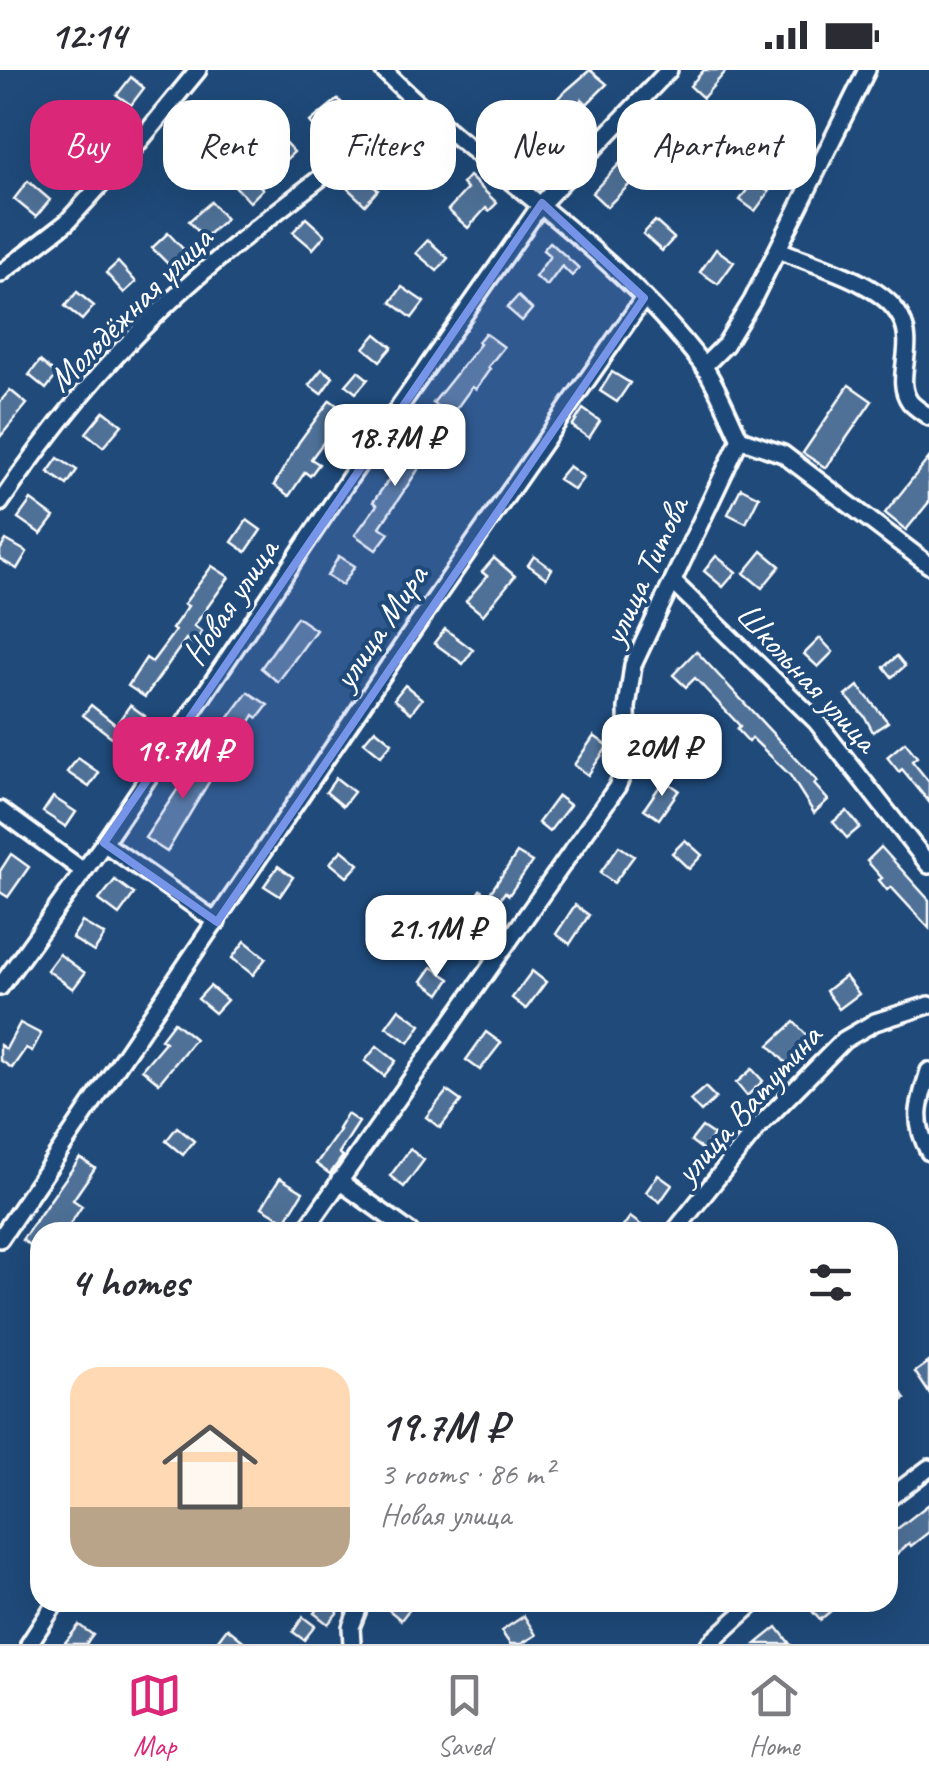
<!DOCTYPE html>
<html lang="en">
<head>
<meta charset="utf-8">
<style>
  body { margin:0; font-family:Caveat,sans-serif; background:#f7f7f7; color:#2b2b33; height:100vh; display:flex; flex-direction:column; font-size:38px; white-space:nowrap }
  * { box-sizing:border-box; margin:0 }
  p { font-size:32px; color:#7c7c81 }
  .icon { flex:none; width:55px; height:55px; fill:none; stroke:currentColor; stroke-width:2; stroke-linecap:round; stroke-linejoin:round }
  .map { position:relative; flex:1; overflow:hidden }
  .details { position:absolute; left:30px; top:1152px; width:868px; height:390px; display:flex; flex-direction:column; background:#fff; border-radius:30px; box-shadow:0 10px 40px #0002 }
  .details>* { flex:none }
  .top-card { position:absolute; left:30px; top:30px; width:870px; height:90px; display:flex; gap:20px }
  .price { position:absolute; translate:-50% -85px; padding:0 22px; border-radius:20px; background:#fff; color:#222; font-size:32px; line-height:65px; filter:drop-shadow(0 2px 5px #0008) }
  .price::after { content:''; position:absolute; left:50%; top:60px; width:30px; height:22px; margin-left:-15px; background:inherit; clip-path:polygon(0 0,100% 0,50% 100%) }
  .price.on { background:#db2777; color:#fff }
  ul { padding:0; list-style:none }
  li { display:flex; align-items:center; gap:30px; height:250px; padding:0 40px }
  li span { display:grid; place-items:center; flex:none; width:280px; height:200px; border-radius:30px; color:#555 }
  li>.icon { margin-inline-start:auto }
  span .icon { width:120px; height:120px; fill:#fffc; stroke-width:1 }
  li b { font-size:42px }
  h2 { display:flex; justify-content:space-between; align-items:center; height:120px; padding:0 40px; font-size:42px }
  .chip { padding:0 35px; border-radius:30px; background:#fff; box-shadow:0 10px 40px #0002; font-size:35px; line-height:90px }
  .chip.on { background:#db2777; color:#fff }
  .status { display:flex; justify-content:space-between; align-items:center; height:70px; padding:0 50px; background:#fff; direction:ltr }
  .status svg { height:28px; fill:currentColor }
  .dock { display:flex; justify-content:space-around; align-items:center; height:140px; border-top:2px solid #e1e1e2; background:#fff; font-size:28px; color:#7c7c81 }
  .dock a { display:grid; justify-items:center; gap:5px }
  .dock .on { color:#db2777 }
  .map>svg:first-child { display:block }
  .building { fill:#507197; stroke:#fff; stroke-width:2.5 }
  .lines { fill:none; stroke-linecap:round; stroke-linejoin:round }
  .minor-casing { stroke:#fff; stroke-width:22 }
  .minor { stroke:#1f4a7a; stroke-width:15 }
  .marked { fill:#7795e8; fill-opacity:0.2; stroke:#7795e8; stroke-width:8; stroke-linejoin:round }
  .labels { text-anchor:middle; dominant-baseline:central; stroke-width:8; stroke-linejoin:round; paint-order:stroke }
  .street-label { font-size:35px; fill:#fff; stroke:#1f4a7a }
</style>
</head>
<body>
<div class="status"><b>12:14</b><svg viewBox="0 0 49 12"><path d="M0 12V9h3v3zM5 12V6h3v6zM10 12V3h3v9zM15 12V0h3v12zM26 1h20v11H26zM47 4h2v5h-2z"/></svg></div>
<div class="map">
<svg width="929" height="1574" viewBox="0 0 929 1574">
  <rect width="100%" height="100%" fill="#1f4a7a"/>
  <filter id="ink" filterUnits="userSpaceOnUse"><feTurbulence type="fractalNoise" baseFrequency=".01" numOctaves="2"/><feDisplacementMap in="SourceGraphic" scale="20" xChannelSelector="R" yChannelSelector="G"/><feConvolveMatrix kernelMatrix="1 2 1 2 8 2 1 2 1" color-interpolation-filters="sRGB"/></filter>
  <g filter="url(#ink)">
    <g class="building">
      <path d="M 590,0 L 607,14 L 587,34 L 582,29 L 550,66 L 555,71 L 537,92 L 521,78 L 548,49 L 543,45 L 560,26 Z"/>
      <path d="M 704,0 L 727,0 L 703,28 L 690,16 Z"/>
      <path d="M 131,7 L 144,18 L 131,35 L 117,25 Z"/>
      <path d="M 338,29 L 352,44 L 324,68 L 310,52 Z"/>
      <path d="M 102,39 L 115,50 L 95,75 L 82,63 Z"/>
      <path d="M 662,41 L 684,60 L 669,77 L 647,59 Z"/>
      <path d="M 279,66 L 294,82 L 259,115 L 263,119 L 250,132 L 235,116 L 262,90 L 258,85 Z"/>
      <path d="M 384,74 L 401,88 L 390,101 L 373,87 Z"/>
      <path d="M 637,75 L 653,91 L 607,137 L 592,123 Z"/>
      <path d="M 359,104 L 378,120 L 365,135 L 347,118 Z"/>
      <path d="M 469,106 L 497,133 L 489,141 L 486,138 L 468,158 L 448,140 L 467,119 L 462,114 Z"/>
      <path d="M 28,111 L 50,130 L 36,147 L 14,129 Z"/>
      <path d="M 753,111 L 769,122 L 755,141 L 740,130 Z"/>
      <path d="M 211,132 L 226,149 L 204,168 L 189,151 Z"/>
      <path d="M 306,148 L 325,165 L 313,179 L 293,162 Z"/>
      <path d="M 655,151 L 674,168 L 662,181 L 643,164 Z"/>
      <path d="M 168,163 L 186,182 L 171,197 L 152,178 Z"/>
      <path d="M 428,170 L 448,188 L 437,201 L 416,183 Z"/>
      <path d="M 550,172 L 579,198 L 572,206 L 562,196 L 547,216 L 535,207 L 550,186 L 543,180 Z"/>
      <path d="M 716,179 L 734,192 L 718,214 L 700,202 Z"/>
      <path d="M 118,192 L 136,212 L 124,223 L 106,203 Z"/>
      <path d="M 402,217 L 424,232 L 412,248 L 391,232 Z"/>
      <path d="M 77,222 L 94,236 L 82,250 L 65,236 Z"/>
      <path d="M 518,226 L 532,239 L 522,251 L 507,238 Z"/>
      <path d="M 485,263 L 504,277 L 488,297 L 490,299 L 476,319 L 472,317 L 451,346 L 433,333 L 480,274 L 478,272 Z"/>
      <path d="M 376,264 L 392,277 L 380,291 L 364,278 Z"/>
      <path d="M 40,291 L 57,305 L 46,319 L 29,305 Z"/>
      <path d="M 322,299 L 333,307 L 321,324 L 309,315 Z"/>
      <path d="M 358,301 L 368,309 L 356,323 L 346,315 Z"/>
      <path d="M 612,302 L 630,313 L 617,332 L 600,321 Z"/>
      <path d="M 849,315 L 872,331 L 826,398 L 803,383 Z"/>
      <path d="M 10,320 L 27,334 L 0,367 L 0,332 Z"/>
      <path d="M 330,330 L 346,342 L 311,389 L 319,394 L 310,406 L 305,402 L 289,426 L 274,415 L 299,372 Z"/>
      <path d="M 583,339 L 600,351 L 589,368 L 572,356 Z"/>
      <path d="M 104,341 L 122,355 L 103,377 L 86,363 Z"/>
      <path d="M 424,358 L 439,368 L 380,457 L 389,463 L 376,480 L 355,465 L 377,435 L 373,432 L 396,399 L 392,396 L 401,382 L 408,387 Z"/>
      <path d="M 58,388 L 77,400 L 67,415 L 48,402 Z"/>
      <path d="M 929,388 L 929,432 L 906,460 L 885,443 Z"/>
      <path d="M 569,396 L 584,407 L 574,420 L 558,409 Z"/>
      <path d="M 741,418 L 759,427 L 746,453 L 728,444 Z"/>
      <path d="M 31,430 L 54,447 L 41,464 L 18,448 Z"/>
      <path d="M 247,450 L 261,460 L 246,482 L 232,472 Z"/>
      <path d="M 6,470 L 27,482 L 17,499 L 0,489 L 0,480 Z"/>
      <path d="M 762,481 L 780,496 L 762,518 L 744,503 Z"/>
      <path d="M 339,486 L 355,496 L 342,515 L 327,506 Z"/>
      <path d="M 534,486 L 552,499 L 546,508 L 528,495 Z"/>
      <path d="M 716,486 L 736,502 L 723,517 L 704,501 Z"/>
      <path d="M 494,488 L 515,506 L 483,545 L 466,531 L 487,506 L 482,502 Z"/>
      <path d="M 212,496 L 229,507 L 194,556 L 202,562 L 193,574 L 186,569 L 145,627 L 128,616 L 146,588 L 152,592 L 175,561 L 172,559 L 188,536 L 184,534 Z"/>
      <path d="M 297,547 L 316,560 L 278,612 L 261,598 Z"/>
      <path d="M 445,559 L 473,580 L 463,594 L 434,573 Z"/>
      <path d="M 820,568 L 833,582 L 818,597 L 804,584 Z"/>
      <path d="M 696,581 L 817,711 L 814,714 L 828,730 L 814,743 L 790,705 L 752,668 L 749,672 L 737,659 L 740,656 L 695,608 L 686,617 L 673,605 Z"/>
      <path d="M 897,586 L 905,596 L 892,607 L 884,597 Z"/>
      <path d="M 405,615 L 422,629 L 411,643 L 394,629 Z"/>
      <path d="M 858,616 L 888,652 L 873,662 L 865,647 L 846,626 Z"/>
      <path d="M 248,622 L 268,635 L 258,648 L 254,645 L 235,676 L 216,665 Z"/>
      <path d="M 91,635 L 116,655 L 130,635 L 145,646 L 130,666 L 133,669 L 126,678 L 83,645 Z"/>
      <path d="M 375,659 L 392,673 L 381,686 L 364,672 Z"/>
      <path d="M 594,666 L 608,676 L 588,705 L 574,695 Z"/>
      <path d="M 905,672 L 917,687 L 912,691 L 929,712 L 929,732 L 902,699 L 899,702 L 887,687 Z"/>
      <path d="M 203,681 L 221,692 L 167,782 L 145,768 Z"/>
      <path d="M 78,688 L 99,703 L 89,717 L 67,702 Z"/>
      <path d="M 336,708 L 354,722 L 343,736 L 326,722 Z"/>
      <path d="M 664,710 L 679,720 L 659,749 L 644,739 Z"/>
      <path d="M 558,726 L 570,735 L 549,762 L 538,753 Z"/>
      <path d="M 53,727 L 76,742 L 66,757 L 43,742 Z"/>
      <path d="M 847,741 L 860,757 L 847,768 L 833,752 Z"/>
      <path d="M 685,770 L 702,785 L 689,799 L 672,783 Z"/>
      <path d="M 619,776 L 634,786 L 614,813 L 600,803 Z"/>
      <path d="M 881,777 L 929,830 L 929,858 L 891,817 L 887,820 L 879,810 L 882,808 L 867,791 Z"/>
      <path d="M 342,780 L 359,794 L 347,807 L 330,793 Z"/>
      <path d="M 517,783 L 532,792 L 509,825 L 505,822 L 487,847 L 470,834 L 480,820 L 488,826 Z"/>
      <path d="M 11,784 L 29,797 L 8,827 L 0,822 L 0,801 Z"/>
      <path d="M 278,796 L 293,807 L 280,826 L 264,816 Z"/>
      <path d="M 115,810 L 134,824 L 119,845 L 99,830 Z"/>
      <path d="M 575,835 L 589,845 L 570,874 L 556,864 Z"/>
      <path d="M 82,852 L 105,865 L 94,882 L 72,868 Z"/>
      <path d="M 245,871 L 266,888 L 253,905 L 232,888 Z"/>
      <path d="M 59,884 L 85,903 L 73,919 L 47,900 Z"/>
      <path d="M 432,897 L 450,909 L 440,924 L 422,911 Z"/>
      <path d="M 532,901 L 546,912 L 526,939 L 512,928 Z"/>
      <path d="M 845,906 L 859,924 L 839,939 L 826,921 Z"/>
      <path d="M 210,916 L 227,930 L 215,943 L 198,929 Z"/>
      <path d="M 399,939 L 421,955 L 409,973 L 386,957 Z"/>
      <path d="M 174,952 L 195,969 L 159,1013 L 142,999 L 165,972 L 161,969 Z"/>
      <path d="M 794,952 L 813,972 L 788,995 L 769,975 Z"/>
      <path d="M 20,953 L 41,964 L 32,981 L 26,978 L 12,998 L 0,990 L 0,975 L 6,979 Z"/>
      <path d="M 486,962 L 501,973 L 480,1000 L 466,990 Z"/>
      <path d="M 377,976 L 396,991 L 384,1006 L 365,991 Z"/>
      <path d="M 752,999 L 763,1011 L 747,1026 L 736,1013 Z"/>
      <path d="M 705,1017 L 716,1028 L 701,1042 L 690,1030 Z"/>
      <path d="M 447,1021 L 461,1031 L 440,1058 L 426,1047 Z"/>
      <path d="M 347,1044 L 359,1052 L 339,1083 L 343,1086 L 330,1104 L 316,1094 L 340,1060 L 338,1059 Z"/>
      <path d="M 177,1057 L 194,1071 L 183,1085 L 166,1071 Z"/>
      <path d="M 702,1057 L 714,1065 L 703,1080 L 691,1071 Z"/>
      <path d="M 410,1079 L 424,1090 L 404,1117 L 390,1106 Z"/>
      <path d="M 80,1088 L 95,1098 L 73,1130 L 82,1136 L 65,1162 L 40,1162 L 40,1182 L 22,1170 Z"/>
      <path d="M 658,1105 L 672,1115 L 660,1132 L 646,1122 Z"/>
      <path d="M 280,1108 L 303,1122 L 285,1151 L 262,1137 Z"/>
      <path d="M 630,1147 L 641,1155 L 636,1162 L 619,1162 Z"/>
      <path d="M 929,1292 L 929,1323 L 915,1302 Z"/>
      <path d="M 895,1312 L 905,1329 L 891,1337 L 888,1331 L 888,1316 Z"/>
      <path d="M 929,1434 L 929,1462 L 911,1476 L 909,1473 L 888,1492 L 888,1466 Z"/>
      <path d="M 323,1532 L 346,1532 L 328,1554 L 314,1543 Z"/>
      <path d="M 379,1532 L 415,1532 L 401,1550 Z"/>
      <path d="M 804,1532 L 828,1532 L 833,1539 L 820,1550 Z"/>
      <path d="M 524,1546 L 536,1565 L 521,1574 L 510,1574 L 501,1561 Z"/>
      <path d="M 303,1547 L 315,1556 L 304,1570 L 293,1562 Z"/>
      <path d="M 79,1555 L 93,1565 L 86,1574 L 64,1574 Z"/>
      <path d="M 777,1557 L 790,1574 L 756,1574 Z"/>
      <path d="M 227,1558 L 247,1574 L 215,1574 Z"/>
    </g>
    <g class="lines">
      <defs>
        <g id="minor">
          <path d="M 383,0 C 485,102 614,177 702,294 C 718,316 728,345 740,369 L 783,384 L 929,495"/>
          <path d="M 779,180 C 814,195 883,212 901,248 C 917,278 893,309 910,332 C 915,338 924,343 929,347"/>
          <path d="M 0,204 L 66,153 L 134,78 L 198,0"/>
          <path d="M 704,296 L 725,275 L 752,231 L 867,0"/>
          <path d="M 0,433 C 48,363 100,298 161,240 C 240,165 331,101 417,34"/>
          <path d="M 673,512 L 816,651 L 929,795"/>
          <path d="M 0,740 L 82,800"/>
          <path d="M 104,773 L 217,852"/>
          <path d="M 0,917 L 104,773 L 351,406 L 542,133 L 669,0"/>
          <path d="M 929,1001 C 919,1034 912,1050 929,1082"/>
          <path d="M 339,1111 L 410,1162"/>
          <path d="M 304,1162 L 617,717 L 628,691 L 627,638 L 633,595 L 740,369"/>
          <path d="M 674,1162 L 758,1057 L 844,970 L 875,952 L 929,935"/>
          <path d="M 0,1169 L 407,569 L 644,228"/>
          <path d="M 888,1429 L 929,1398"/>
          <path d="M 29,1574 L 56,1532"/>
          <path d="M 352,1574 L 351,1557 L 361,1532"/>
          <path d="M 709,1574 L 755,1532"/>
        </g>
      </defs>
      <use href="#minor" class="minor-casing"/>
      <use href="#minor" class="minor"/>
    </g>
  </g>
  <path class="marked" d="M 542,133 L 644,228 L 217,852 L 104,773 Z"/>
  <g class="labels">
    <g class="street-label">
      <text transform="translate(130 239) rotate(-45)">Молодёжная улица</text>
      <text transform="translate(645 501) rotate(-65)">улица Титова</text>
      <text transform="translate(230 532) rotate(-56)">Новая улица</text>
      <text transform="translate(380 557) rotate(-56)">улица Мира</text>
      <text transform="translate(807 607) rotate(47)">Школьная улица</text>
      <text transform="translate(748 1034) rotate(-48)">улица Ватутина</text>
    </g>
  </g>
</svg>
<b class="price" style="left:395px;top:419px">18.7M ₽</b>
<b class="price" style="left:662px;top:729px">20M ₽</b>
<b class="price on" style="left:183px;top:732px">19.7M ₽</b>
<b class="price" style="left:436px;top:910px">21.1M ₽</b>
<div class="top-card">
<a class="chip on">Buy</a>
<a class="chip">Rent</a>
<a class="chip">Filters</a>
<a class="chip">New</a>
<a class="chip">Apartment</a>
</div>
<section class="details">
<h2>4 homes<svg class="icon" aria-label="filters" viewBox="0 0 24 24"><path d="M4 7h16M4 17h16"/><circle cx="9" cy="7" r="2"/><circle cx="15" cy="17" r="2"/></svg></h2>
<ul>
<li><span style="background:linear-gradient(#ffd9b3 70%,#b9a48a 0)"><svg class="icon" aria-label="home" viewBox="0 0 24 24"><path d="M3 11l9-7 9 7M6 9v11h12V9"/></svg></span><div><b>19.7M ₽</b><p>3 rooms · 86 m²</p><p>Новая улица</p></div></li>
</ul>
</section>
</div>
<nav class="dock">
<a class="on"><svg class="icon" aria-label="map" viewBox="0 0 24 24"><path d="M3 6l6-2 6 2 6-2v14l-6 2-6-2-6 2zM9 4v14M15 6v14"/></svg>Map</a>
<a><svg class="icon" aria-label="saved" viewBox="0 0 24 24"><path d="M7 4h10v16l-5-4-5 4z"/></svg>Saved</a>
<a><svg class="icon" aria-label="home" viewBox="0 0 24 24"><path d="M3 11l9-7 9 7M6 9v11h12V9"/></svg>Home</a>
</nav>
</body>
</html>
